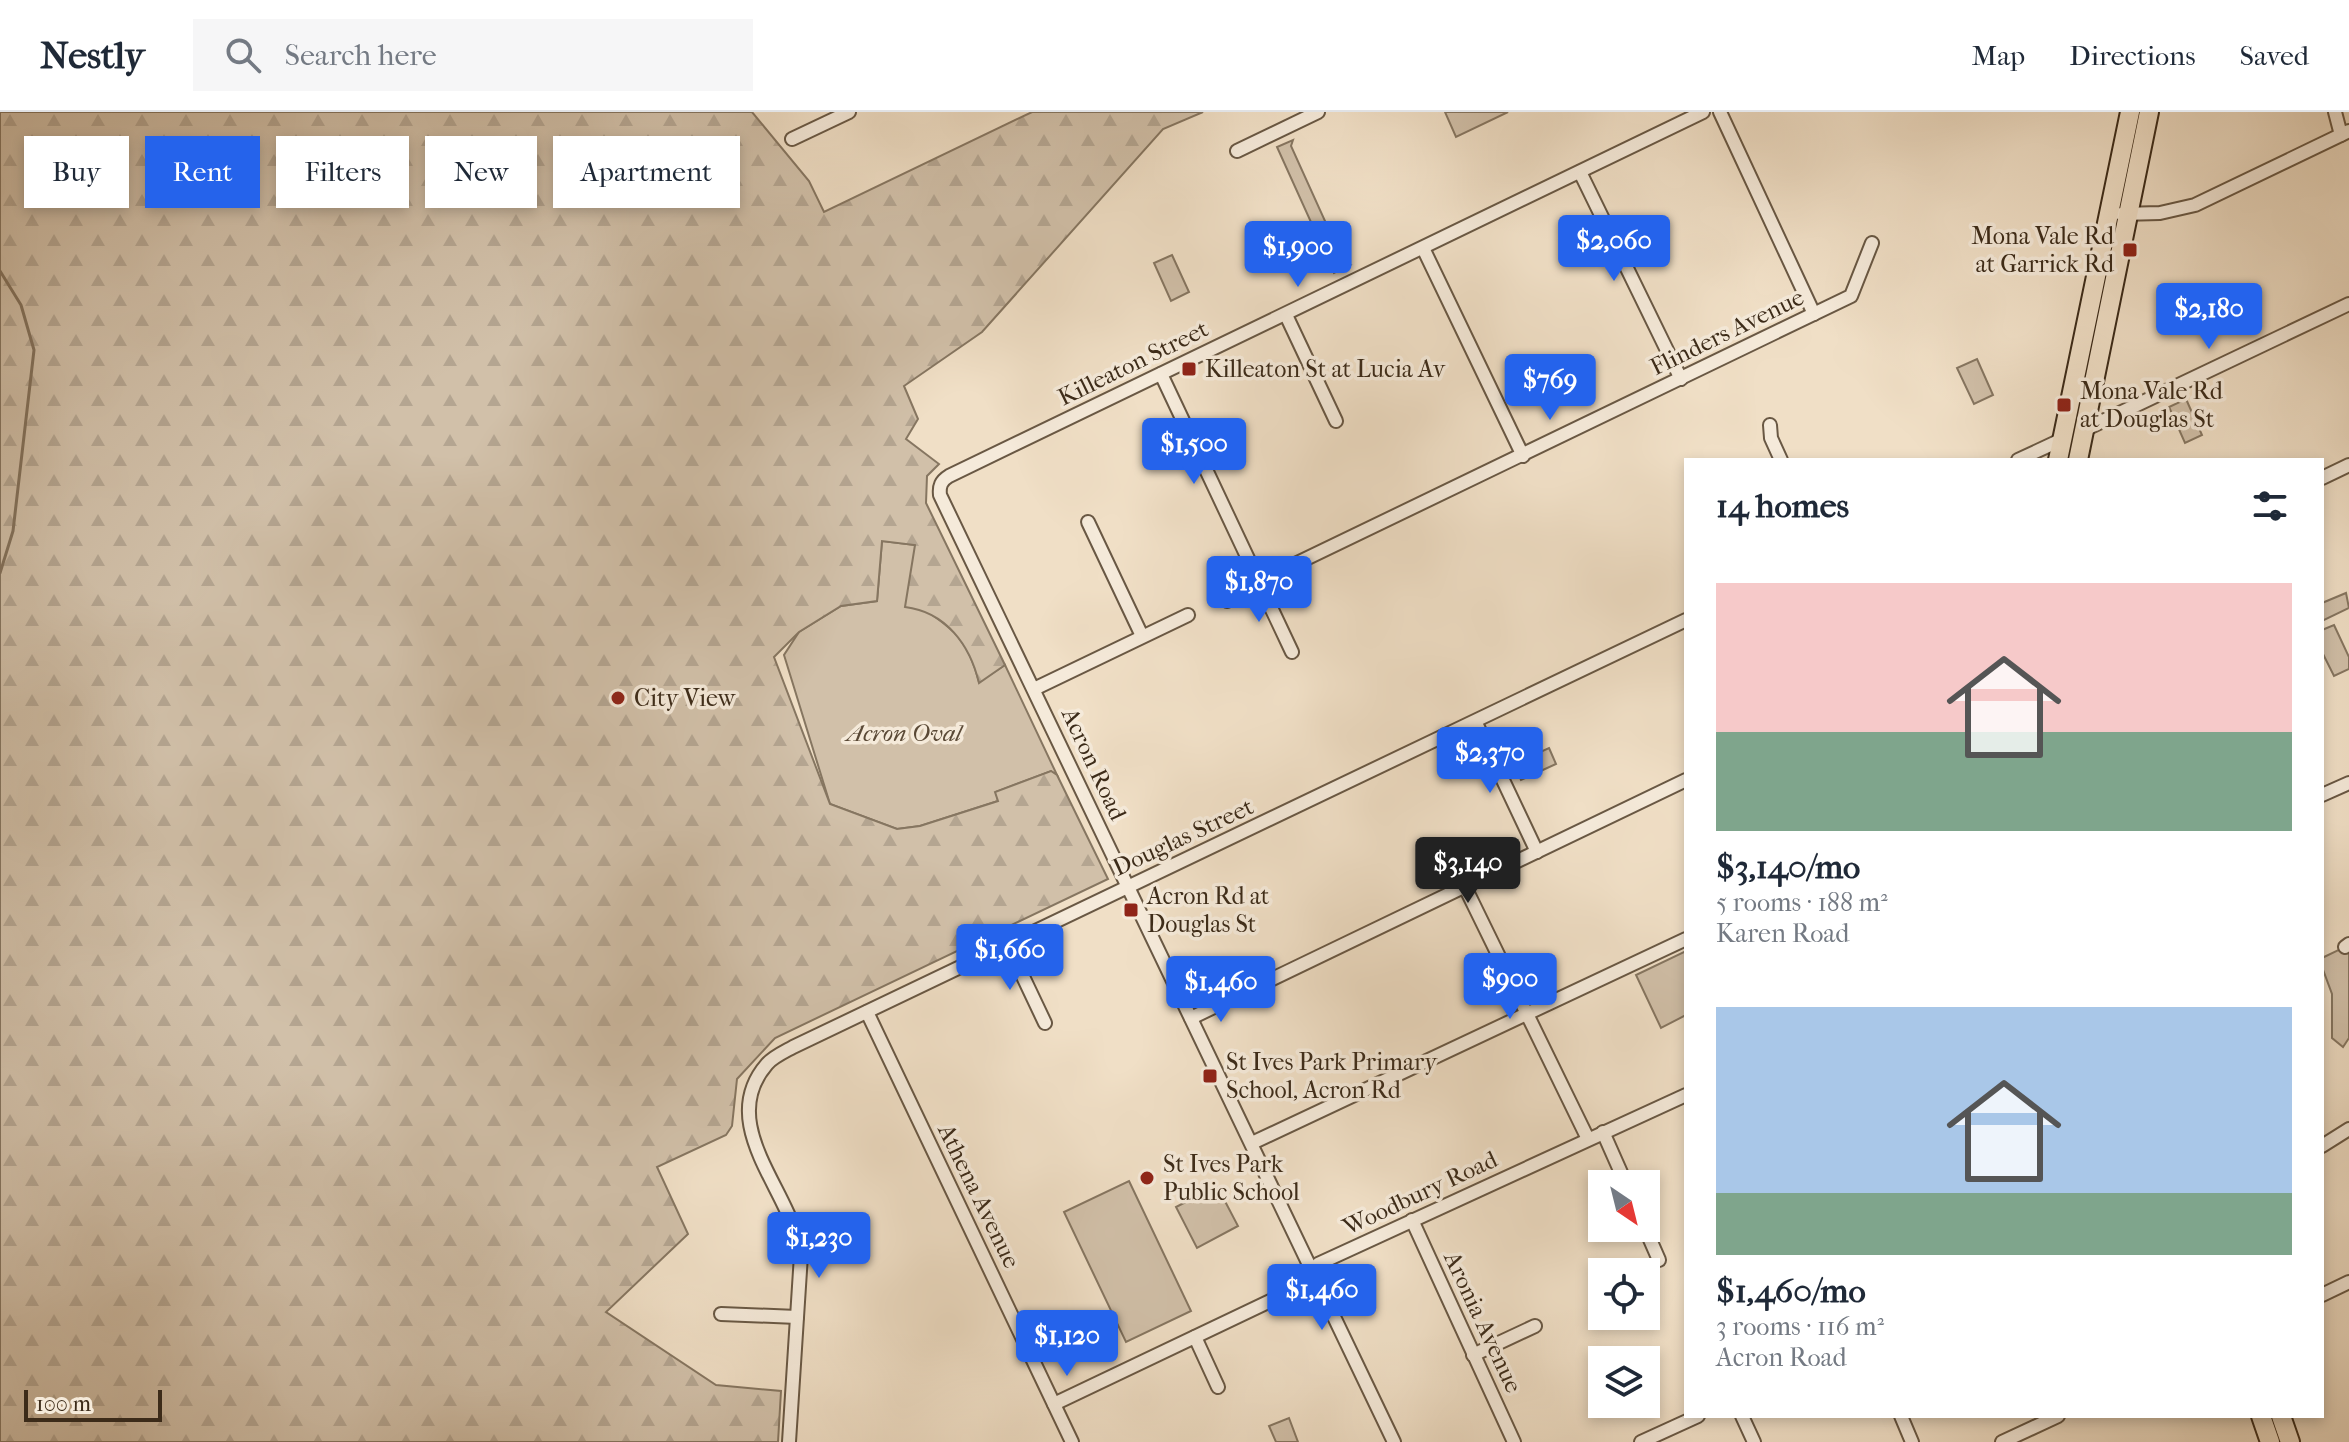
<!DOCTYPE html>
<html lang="en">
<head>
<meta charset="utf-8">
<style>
  body { margin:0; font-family:"IM FELL French Canon",serif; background:#f6f6f7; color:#1f2937; height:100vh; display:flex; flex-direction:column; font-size:30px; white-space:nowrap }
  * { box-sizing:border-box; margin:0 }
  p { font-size:26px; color:#747a83 }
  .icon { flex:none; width:44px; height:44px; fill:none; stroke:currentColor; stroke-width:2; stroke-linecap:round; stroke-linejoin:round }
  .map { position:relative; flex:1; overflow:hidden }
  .drawer { position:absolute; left:1684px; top:346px; width:640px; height:960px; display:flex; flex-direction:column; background:#fff; border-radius:0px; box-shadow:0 4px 12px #0003 }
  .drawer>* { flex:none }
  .guide { position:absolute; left:24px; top:24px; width:760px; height:72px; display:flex; gap:16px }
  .needle { width:52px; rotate:145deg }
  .buttons { position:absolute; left:1588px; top:1058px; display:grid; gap:16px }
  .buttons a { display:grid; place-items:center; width:72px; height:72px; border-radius:0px; background:#fff; box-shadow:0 4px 12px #0003; font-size:40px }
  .scale { position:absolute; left:24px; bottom:20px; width:138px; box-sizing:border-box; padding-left:8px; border:4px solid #3c2b19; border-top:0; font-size:22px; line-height:28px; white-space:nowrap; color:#3c2b19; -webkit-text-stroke:6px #f5eada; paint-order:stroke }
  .price { position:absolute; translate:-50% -68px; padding:0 18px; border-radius:8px; background:#2563eb; color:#fff; font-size:26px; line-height:52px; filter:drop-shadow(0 2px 4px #0008) }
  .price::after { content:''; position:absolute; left:50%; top:48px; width:24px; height:18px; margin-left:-12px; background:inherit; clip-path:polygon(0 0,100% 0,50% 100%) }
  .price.current { background:#222; color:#fff }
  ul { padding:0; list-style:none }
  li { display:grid; align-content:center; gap:16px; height:424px; padding:0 32px }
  li span { display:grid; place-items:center; height:248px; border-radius:0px; color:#555 }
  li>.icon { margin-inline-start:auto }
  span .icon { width:144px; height:144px; fill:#fffc; stroke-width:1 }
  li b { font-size:34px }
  h2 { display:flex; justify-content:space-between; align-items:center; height:96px; padding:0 32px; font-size:34px }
  .chip { padding:0 28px; border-radius:0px; background:#fff; box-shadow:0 4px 12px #0003; font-size:28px; line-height:72px }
  .chip.current { background:#2563eb; color:#fff }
  header { display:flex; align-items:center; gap:48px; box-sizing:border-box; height:112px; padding:0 40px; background:#fff; border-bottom:2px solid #e0e1e3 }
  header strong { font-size:38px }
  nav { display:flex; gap:44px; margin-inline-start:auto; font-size:28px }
  .search { width:560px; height:72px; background:#f6f6f7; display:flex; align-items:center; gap:20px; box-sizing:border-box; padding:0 28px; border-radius:0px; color:#747a83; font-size:30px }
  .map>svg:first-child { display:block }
  .green { fill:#d1c0a9; stroke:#867661; stroke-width:2 }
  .forest { fill:url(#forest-firs); stroke:#867661; stroke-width:2 }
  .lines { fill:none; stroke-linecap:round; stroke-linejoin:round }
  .stream { stroke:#83725d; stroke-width:3 }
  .minor-casing { stroke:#695844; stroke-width:16 }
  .highway-casing { stroke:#3c2b19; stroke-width:22 }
  .minor { stroke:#f5eada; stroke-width:12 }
  .highway { stroke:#f0dfc6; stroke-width:18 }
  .poi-dot { fill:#8f2418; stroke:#f5eada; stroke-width:3 }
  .labels { text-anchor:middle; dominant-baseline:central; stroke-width:7; stroke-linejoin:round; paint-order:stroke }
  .poi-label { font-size:24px; fill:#3c2b19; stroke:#f5eada; text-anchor:start }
  .street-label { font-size:24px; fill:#3c2b19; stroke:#f5eada }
  .park-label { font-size:24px; font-style:italic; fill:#5a4936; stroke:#f5eada }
</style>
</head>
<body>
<header>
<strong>Nestly</strong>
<div class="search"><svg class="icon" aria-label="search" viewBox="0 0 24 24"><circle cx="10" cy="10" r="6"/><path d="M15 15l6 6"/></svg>Search here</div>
<nav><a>Map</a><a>Directions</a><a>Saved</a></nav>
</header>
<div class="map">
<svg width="2349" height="1330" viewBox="0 0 2349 1330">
  <defs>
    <pattern id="forest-firs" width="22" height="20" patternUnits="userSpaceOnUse" patternTransform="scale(2)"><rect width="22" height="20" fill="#d1c0a9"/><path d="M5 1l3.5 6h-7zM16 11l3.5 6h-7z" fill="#b4a591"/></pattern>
  </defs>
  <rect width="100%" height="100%" fill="#f0dfc6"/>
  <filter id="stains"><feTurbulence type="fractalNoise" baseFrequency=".0025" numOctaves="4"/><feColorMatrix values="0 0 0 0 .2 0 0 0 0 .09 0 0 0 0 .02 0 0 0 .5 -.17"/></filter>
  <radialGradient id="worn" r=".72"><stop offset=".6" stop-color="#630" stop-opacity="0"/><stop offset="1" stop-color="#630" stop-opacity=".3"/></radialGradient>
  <g class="green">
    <path d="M 1445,0 L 1508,0 L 1456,25 Z"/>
    <path d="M 1293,28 L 1291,34 L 1344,151 L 1350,153 L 1334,161 L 1277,35 Z"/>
    <path d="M 1172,143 L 1189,180 L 1171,189 L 1154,151 Z"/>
    <path d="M 1977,247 L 1993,283 L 1974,292 L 1957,256 Z"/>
    <path d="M 2186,287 L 2202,323 L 2185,331 L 2169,295 Z"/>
    <path d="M 882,429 L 915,433 L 923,497 C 956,518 969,531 979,570 L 1005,553 L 1057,663 L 1051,659 L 996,680 L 998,689 L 920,714 L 897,717 L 830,692 L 784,543 L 799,520 L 841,494 L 877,489 Z"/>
    <path d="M 2346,481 L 2349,496 L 2322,509 L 2322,491 Z"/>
    <path d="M 2334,513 L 2349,545 L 2349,557 L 2334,564 L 2322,540 L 2322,518 Z"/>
    <path d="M 1549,636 L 1556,652 L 1521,668 L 1514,652 Z"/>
    <path d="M 2349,833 L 2349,926 L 2343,935 L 2332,926 L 2332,882 L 2322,855 L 2322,846 Z"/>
    <path d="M 1686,839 L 1686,903 L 1661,916 L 1636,863 Z"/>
    <path d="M 1129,1069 L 1191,1199 L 1126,1230 L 1064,1100 Z"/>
    <path d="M 1217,1074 L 1238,1114 L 1197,1136 L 1176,1095 Z"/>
    <path d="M 1289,1306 L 1298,1330 L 1276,1330 L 1269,1314 Z"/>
  </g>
  <path class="forest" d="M 0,0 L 752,0 L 809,69 L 824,100 L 1032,0 L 1203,0 L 1163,17 L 982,220 L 904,274 L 918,307 L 906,327 L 939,352 L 927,364 L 926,391 L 1005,553 L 979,571 C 970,533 946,500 905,495 L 915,433 L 882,429 L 877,489 L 841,494 L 799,520 L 774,545 L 830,692 L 897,717 L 920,714 L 998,689 L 995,680 L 1051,659 L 1057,663 L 1108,767 L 775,926 L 737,967 L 732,1014 L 726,1023 L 657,1055 L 688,1122 L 606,1200 L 716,1273 L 781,1279 L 778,1330 L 0,1330 Z"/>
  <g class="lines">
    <path class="stream" d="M 0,159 L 21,193 L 34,238 L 13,419 L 0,461"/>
    <defs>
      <g id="minor">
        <path d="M 1720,0 L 1814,202"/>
        <path d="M 2335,0 L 2341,23"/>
        <path d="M 792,27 L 849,0"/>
        <path d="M 1237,39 L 1318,0"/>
        <path d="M 1580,60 L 1681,267"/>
        <path d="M 2121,102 L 2160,101 L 2195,93 L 2349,19"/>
        <path d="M 1423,136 L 1523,344"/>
        <path d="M 1286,203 L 1336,309"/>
        <path d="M 1161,262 L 1292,540"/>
        <path d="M 1770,313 L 1771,326 L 1781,348"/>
        <path d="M 2084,318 L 2349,192"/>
        <path d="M 2018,348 L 2063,327"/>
        <path d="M 2322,366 L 2349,353"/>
        <path d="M 1088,410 L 1142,524"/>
        <path d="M 1227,489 L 1252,477 L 1260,469 L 1851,184 L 1872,131"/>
        <path d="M 1034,577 L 1188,503"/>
        <path d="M 1476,611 L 1537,740"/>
        <path d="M 2322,683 L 2349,671"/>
        <path d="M 1465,775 L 1588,1027"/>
        <path d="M 1008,833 L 1045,911"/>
        <path d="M 2345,835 L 2349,832"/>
        <path d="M 867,900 L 1072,1330"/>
        <path d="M 1191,906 L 1686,668"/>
        <path d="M 1603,1020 L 1626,1072"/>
        <path d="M 1252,1031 L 1686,827"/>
        <path d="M 2322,1034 L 2349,1017"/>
        <path d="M 1412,1108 L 1514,1330"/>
        <path d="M 1645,1116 L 1659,1148"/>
        <path d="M 2322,1183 L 2349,1170"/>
        <path d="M 721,1202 L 797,1205"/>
        <path d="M 1195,1225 L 1218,1275"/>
        <path d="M 1473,1243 L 1535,1214"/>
        <path d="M 1054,1292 L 1312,1169 L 1318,1152 L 1686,983"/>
        <path d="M 1742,1304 L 1754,1330"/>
        <path d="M 1901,1304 L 1912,1330"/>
        <path d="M 789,1330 L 801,1143 C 799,1135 798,1126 795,1119 C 777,1066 720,1006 767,952 C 773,945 784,940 793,935 L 1686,508"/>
        <path d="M 1394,1330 L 940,383 C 939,374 941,369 949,364 L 1703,0"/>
        <path d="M 1641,1330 L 1698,1304"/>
        <path d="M 2002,1330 L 2058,1304"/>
      </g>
      <g id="highway">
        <path d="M 2058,348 L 2130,0"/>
        <path d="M 2078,348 L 2149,0"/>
        <path d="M 2261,1304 L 2270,1330"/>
        <path d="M 2281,1304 L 2290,1330"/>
      </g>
    </defs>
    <use href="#minor" class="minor-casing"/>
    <use href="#highway" class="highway-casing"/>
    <use href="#minor" class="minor"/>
    <use href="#highway" class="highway"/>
  </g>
  <g class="poi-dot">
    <rect x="2122" y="130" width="16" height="16" rx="4"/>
    <rect x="1181" y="249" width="16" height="16" rx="4"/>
    <rect x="2056" y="285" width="16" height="16" rx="4"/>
    <circle cx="618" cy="586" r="8"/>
    <rect x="1123" y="790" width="16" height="16" rx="4"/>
    <rect x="1202" y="956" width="16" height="16" rx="4"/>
    <circle cx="1147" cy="1066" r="8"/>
  </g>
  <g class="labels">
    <g class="poi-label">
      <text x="2114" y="124" text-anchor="end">Mona Vale Rd<tspan x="2114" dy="28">at Garrick Rd</tspan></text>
      <text x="1205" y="257">Killeaton St at Lucia Av</text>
      <text x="2080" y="279">Mona Vale Rd<tspan x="2080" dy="28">at Douglas St</tspan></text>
      <text x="634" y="586">City View</text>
      <text x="1147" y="784">Acron Rd at<tspan x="1147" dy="28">Douglas St</tspan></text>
      <text x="1226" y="950">St Ives Park Primary<tspan x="1226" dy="28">School, Acron Rd</tspan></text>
      <text x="1163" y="1052">St Ives Park<tspan x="1163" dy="28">Public School</tspan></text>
    </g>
    <g class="street-label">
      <text transform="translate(1727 220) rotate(-26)">Flinders Avenue</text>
      <text transform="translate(1133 251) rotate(-26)">Killeaton Street</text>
      <text transform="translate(1094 652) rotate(65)">Acron Road</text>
      <text transform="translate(1183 725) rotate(-25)">Douglas Street</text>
      <text transform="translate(1420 1081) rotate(-25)">Woodbury Road</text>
      <text transform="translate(979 1084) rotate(64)">Athena Avenue</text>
      <text transform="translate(1483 1210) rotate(65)">Aronia Avenue</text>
    </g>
    <g class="park-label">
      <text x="904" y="621">Acron Oval</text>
    </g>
  </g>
  <rect width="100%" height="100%" filter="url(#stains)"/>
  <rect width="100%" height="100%" fill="url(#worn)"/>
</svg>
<div class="buttons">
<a><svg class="needle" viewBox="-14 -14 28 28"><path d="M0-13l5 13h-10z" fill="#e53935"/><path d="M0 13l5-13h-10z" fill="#747a83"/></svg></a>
<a><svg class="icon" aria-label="locate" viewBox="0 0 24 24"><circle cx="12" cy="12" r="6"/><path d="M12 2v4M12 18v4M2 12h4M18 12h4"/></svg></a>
<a><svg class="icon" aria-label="layers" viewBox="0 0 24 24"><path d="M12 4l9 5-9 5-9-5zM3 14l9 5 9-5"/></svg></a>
</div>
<div class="scale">100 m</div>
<b class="price" style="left:1614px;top:171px">$2,060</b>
<b class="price" style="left:1298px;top:177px">$1,900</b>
<b class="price" style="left:2209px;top:239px">$2,180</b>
<b class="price" style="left:1550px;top:310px">$769</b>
<b class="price" style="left:1194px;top:374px">$1,500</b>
<b class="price" style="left:1259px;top:512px">$1,870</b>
<b class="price" style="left:1490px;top:683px">$2,370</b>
<b class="price current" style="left:1468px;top:793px">$3,140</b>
<b class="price" style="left:1010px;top:880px">$1,660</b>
<b class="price" style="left:1510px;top:909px">$900</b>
<b class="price" style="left:1221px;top:912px">$1,460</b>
<b class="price" style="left:819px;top:1168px">$1,230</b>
<b class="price" style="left:1322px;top:1220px">$1,460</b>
<b class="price" style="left:1067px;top:1266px">$1,120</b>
<div class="guide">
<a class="chip">Buy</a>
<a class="chip current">Rent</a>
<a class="chip">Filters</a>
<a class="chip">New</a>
<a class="chip">Apartment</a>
</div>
<section class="drawer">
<h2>14 homes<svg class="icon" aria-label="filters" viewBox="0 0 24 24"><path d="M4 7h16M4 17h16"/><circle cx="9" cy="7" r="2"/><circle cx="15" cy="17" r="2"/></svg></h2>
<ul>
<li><span style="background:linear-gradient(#f6c9c9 60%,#7fa58c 0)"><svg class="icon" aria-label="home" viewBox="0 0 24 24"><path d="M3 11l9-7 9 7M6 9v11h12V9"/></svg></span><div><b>$3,140/mo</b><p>5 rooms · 188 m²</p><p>Karen Road</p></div></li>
<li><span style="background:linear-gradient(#a9c7e8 75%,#7fa58c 0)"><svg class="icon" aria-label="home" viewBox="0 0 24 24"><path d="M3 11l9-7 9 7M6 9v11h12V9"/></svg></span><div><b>$1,460/mo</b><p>3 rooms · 116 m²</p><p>Acron Road</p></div></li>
</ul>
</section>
</div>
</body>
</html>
